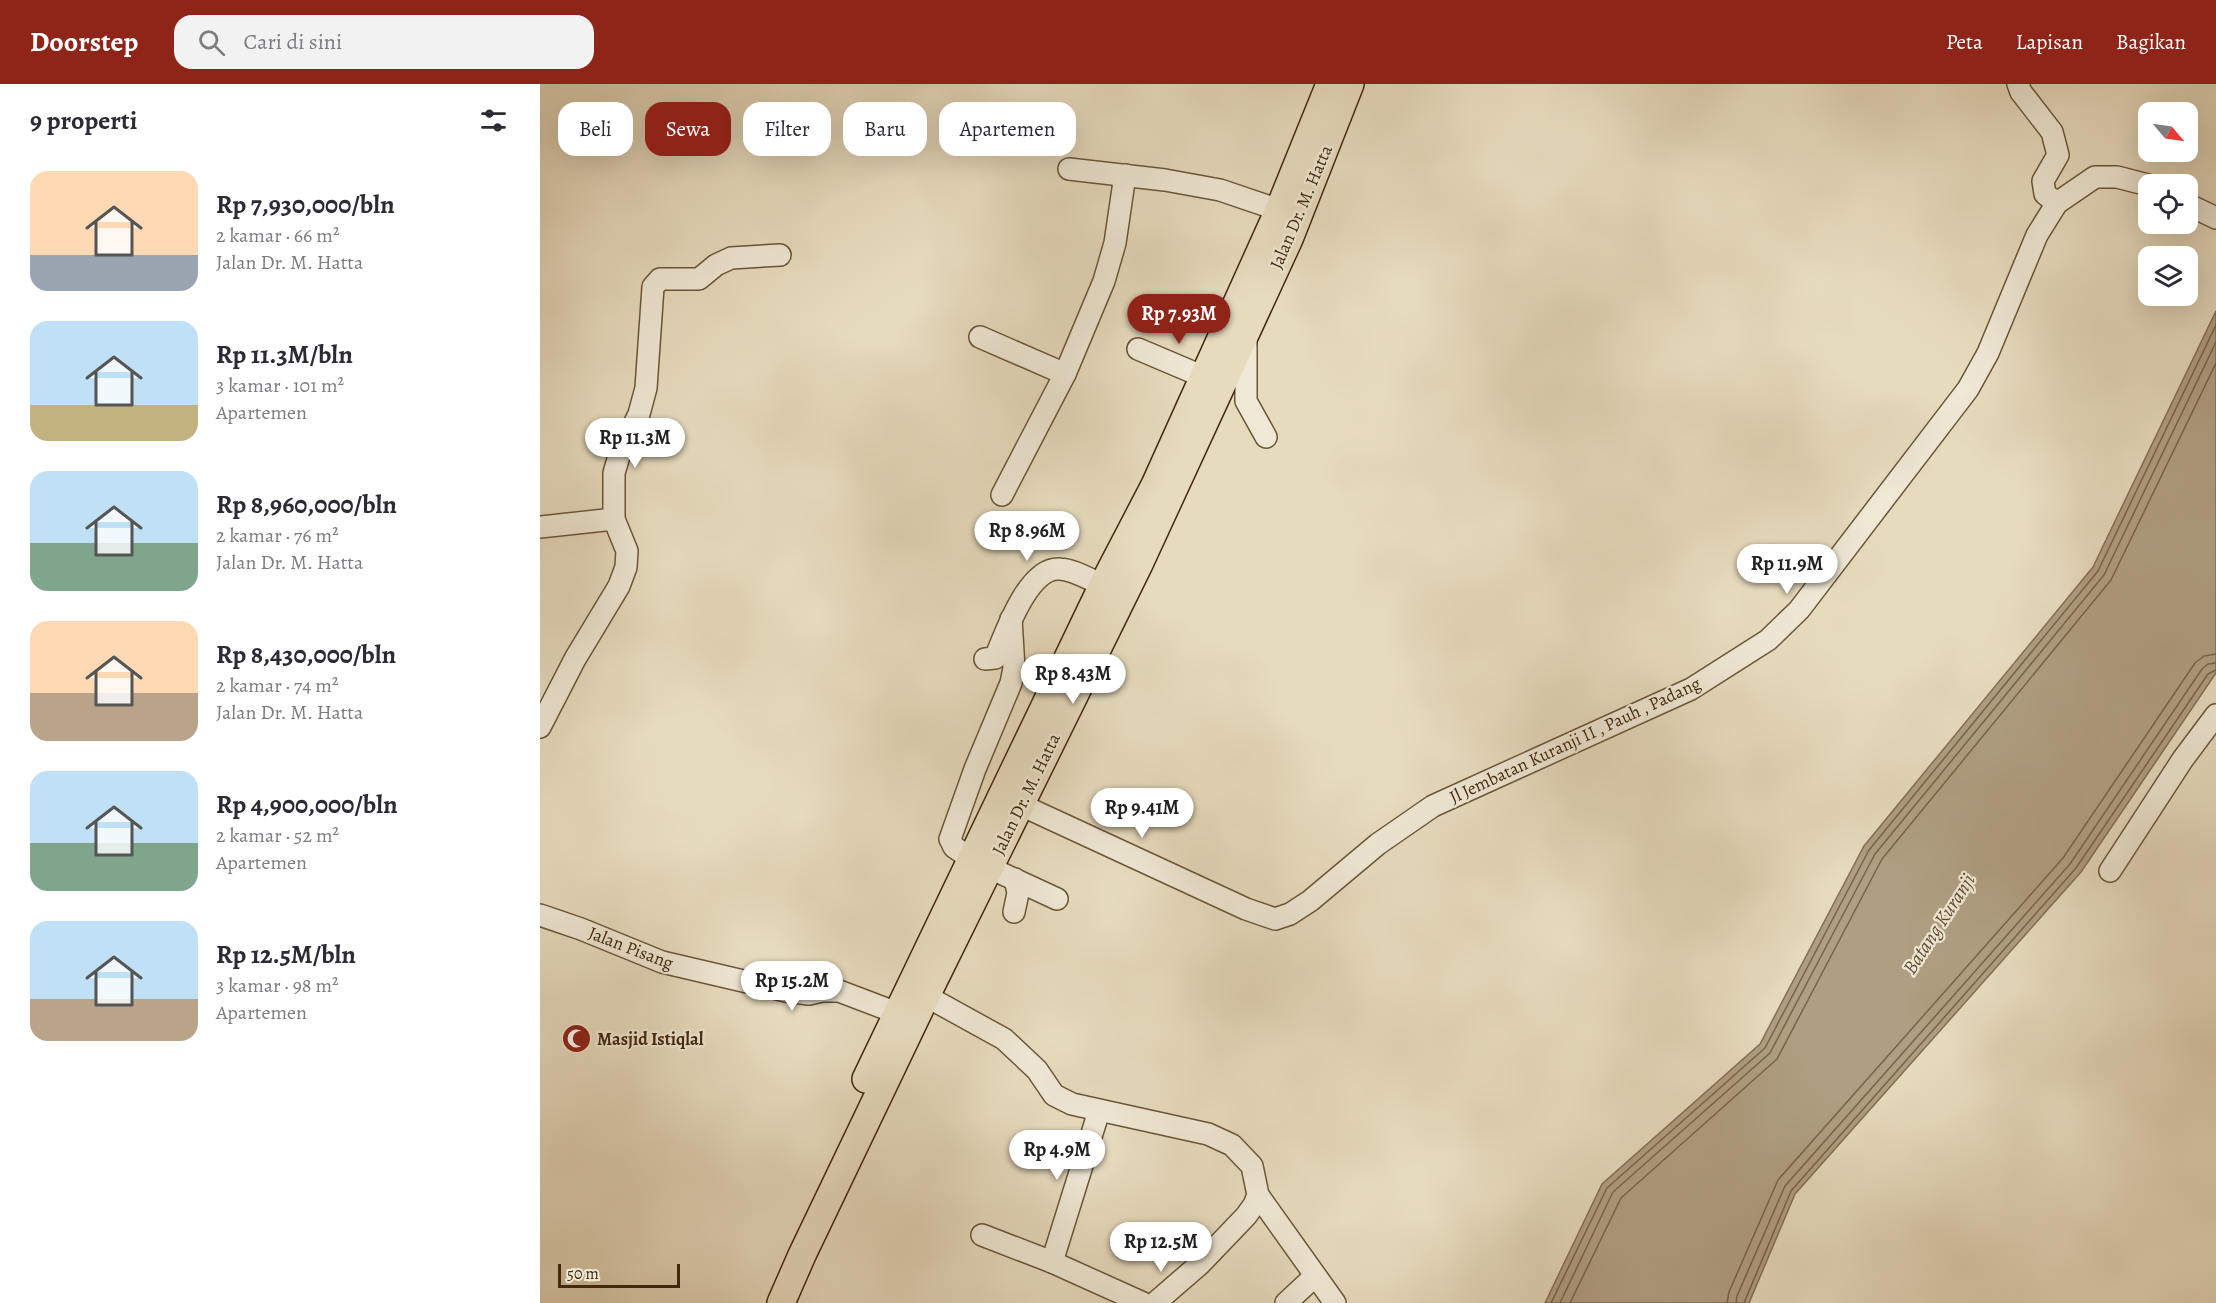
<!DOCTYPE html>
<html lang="id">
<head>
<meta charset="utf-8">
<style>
  body { margin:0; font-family:Alegreya,serif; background:#f2f2f3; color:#2b2b33; height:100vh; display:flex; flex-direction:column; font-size:22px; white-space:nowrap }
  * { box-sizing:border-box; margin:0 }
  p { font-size:20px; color:#7c7c81 }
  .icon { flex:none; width:33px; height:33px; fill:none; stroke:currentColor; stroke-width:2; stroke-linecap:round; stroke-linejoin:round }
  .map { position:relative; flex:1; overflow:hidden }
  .drawer { display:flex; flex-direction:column; background:#fff; width:540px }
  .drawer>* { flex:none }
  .top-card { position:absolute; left:18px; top:18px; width:570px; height:54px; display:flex; gap:12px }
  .needle { width:39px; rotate:119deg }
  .tools { position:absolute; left:1598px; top:18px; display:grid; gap:12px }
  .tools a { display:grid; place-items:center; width:60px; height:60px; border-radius:12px; background:#fff; box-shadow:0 6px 24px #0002; font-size:30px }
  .scale { position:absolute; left:18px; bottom:15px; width:122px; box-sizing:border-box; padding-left:6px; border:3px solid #42280c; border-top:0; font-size:16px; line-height:21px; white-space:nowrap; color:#42280c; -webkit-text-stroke:4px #efe8d5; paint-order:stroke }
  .price { position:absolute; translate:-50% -51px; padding:0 14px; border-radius:21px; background:#fff; color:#222; font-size:20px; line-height:39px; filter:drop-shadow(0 2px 3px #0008) }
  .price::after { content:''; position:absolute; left:50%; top:36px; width:18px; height:14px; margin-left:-9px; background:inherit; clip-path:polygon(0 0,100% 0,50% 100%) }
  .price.current { background:#8f2418; color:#fff }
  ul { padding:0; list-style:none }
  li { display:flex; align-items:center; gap:18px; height:150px; padding:0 30px }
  li span { display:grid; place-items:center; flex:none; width:168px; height:120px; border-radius:18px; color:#555 }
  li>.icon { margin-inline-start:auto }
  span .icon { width:72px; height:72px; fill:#fffc; stroke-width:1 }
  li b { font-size:26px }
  h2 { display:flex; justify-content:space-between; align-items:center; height:72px; padding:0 30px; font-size:26px }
  .tag { padding:0 21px; border-radius:18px; background:#fff; box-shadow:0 6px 24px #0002; font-size:21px; line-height:54px }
  .tag.current { background:#8f2418; color:#fff }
  header { display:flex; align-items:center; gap:36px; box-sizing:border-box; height:84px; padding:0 30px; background:#8f2418; color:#fff }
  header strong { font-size:28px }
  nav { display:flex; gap:33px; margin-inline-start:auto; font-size:21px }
  .search { width:420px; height:54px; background:#f2f2f3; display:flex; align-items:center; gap:15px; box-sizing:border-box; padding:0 21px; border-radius:18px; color:#7c7c81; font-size:22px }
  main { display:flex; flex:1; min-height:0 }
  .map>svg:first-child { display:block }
  .water { fill:#af9e81; stroke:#836f52; stroke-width:1.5 }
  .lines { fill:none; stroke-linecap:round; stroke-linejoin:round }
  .shore { stroke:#786346; stroke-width:1.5 }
  .minor-casing { stroke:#6b5538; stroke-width:24 }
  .major-casing { stroke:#42280c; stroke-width:30 }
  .minor { stroke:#efe8d5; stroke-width:21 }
  .major { stroke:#e7dbbe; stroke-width:27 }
  .labels { text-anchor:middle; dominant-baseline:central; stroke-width:4.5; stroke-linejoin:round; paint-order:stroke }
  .street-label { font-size:18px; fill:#42280c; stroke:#efe8d5 }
  .poi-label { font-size:18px; font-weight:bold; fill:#42280c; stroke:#efe8d5; text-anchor:start }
  .water-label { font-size:20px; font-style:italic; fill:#634b2f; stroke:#efe8d5 }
</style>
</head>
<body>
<header>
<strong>Doorstep</strong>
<div class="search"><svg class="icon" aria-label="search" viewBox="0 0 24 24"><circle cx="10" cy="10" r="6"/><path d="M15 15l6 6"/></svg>Cari di sini</div>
<nav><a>Peta</a><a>Lapisan</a><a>Bagikan</a></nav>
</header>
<main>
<section class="drawer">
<h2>9 properti<svg class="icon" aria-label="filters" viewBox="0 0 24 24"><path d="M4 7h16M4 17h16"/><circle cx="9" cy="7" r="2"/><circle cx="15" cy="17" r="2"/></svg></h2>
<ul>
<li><span style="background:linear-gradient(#ffd9b3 70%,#9aa5b1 0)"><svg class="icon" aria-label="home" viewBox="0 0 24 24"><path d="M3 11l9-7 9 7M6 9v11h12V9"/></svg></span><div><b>Rp 7,930,000/bln</b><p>2 kamar · 66 m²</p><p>Jalan Dr. M. Hatta</p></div></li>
<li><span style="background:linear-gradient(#bfe0f5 70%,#c2b280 0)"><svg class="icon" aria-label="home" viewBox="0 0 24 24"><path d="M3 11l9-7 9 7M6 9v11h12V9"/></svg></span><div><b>Rp 11.3M/bln</b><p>3 kamar · 101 m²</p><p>Apartemen</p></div></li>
<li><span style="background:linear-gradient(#bfe0f5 60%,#7fa58c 0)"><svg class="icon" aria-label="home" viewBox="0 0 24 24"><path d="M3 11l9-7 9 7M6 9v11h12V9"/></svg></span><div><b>Rp 8,960,000/bln</b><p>2 kamar · 76 m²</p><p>Jalan Dr. M. Hatta</p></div></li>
<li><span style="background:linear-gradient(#ffd9b3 60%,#b9a48a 0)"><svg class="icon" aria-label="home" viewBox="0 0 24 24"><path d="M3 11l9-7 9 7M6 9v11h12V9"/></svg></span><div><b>Rp 8,430,000/bln</b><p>2 kamar · 74 m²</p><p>Jalan Dr. M. Hatta</p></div></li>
<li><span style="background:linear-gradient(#bfe0f5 60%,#7fa58c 0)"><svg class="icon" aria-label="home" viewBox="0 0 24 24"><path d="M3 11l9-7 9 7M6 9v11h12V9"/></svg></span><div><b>Rp 4,900,000/bln</b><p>2 kamar · 52 m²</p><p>Apartemen</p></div></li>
<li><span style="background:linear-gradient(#bfe0f5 65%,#b9a48a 0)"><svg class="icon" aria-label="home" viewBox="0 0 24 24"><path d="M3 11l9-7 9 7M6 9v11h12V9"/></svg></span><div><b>Rp 12.5M/bln</b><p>3 kamar · 98 m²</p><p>Apartemen</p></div></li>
</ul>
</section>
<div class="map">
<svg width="1676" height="1219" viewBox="0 0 1676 1219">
  <rect width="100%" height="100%" fill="#e7dbbe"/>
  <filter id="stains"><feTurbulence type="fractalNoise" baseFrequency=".00333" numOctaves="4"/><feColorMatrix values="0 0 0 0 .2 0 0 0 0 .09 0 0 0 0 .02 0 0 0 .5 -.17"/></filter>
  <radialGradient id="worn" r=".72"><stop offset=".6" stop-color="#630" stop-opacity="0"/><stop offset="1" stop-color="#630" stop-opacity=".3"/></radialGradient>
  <path class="water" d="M 1676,227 L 1676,589 L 1541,788 L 1255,1110 L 1209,1219 L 1005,1219 L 1062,1100 L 1220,960 L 1324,762 L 1553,483 Z"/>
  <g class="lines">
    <g class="shore">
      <path d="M 1011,1219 L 1067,1104 L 1225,964 L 1329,766 L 1558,487 L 1676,241"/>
      <path d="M 1020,1219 L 1073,1108 L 1230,969 L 1335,770 L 1564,491 L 1676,258"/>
      <path d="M 1030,1219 L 1081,1114 L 1237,975 L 1342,775 L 1571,496 L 1676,279"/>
      <path d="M 1187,1219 L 1189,1208 L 1238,1096 L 1523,774 L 1655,579 L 1664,572 L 1676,570"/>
      <path d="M 1196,1219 L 1197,1212 L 1245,1102 L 1530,780 L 1662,585 L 1668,580 L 1676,579"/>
      <path d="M 1204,1219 L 1251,1107 L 1536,784 L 1668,590 L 1676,586"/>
    </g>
    <defs>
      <g id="minor">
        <path d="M 1478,0 L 1481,8 L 1512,48 L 1518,71 L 1503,97 L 1505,110 L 1517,119"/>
        <path d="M 529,85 L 625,96 L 680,106 L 739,126"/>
        <path d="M 1647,120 L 1676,134"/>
        <path d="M 440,253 L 525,290"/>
        <path d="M 706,254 L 706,317 L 726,353"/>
        <path d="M 598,265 L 664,293"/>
        <path d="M 462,411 L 525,290 L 564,197 L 575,159 L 585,91"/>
        <path d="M 0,443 L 74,435"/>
        <path d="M 445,575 L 455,574 C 465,551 488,482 520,485 C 535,486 550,496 563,501"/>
        <path d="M 0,643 L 35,575 L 79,502 L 86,483 L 87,467 L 74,435 L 74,389 L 79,372 L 99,330 L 106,304 L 113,203 L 120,195 L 159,195 L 176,181 L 191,174 L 240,171"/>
        <path d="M 481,721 L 706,825 L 735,835 L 750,830 L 770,817 L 838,760 L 893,722 L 1151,605 L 1228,556 L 1259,526 L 1428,305 L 1448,269 L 1497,151 L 1517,119 L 1555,93 L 1577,93 L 1608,101"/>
        <path d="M 433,776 L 414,763 L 410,755 L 435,685 L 471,599 L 474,584 L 471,535"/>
        <path d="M 450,784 L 517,815"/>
        <path d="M 1570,787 L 1643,675 L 1676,631"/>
        <path d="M 474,828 L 478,809 L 475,795"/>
        <path d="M 0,831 L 41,845 L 122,878 L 246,907 L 269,910 L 282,907 L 299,907 L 357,929"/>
        <path d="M 386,912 L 464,955 L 497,986 L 514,1011 L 532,1020 L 668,1050 L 692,1061 L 712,1082 L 718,1111 L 714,1121 L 706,1132 L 660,1180 L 615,1219"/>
        <path d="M 718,1111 L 795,1219"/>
        <path d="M 442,1151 L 512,1178 L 603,1219"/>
        <path d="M 512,1178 L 559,1027"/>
        <path d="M 746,1219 L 775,1192"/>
      </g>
      <g id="major">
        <path d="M 326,995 L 563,501 L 615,401 L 739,126 L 790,0"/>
        <path d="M 241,1219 L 262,1171 L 386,912 L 599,480 L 749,155 L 810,0"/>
      </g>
    </defs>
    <use href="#minor" class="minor-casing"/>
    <use href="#major" class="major-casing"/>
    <use href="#minor" class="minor"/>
    <use href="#major" class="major"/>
  </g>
  <defs>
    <symbol id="mosque-disc" viewBox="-11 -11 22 22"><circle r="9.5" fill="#8f2418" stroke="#efe8d5"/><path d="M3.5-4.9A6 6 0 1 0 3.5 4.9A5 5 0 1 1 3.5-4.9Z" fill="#fff"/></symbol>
  </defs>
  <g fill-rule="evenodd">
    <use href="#mosque-disc" x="20" y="938" width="33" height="33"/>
  </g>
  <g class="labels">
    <g class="street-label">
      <text transform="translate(761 123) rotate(-67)">Jalan Dr. M. Hatta</text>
      <text transform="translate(1035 656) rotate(-25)">Jl Jembatan Kuranji II , Pauh , Padang</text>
      <text transform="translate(486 710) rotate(-64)">Jalan Dr. M. Hatta</text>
      <text transform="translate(91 864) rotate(21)">Jalan Pisang</text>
    </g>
    <g class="poi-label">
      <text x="57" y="955">Masjid Istiqlal</text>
    </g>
    <g class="water-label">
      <text transform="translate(1399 840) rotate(-57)">Batang Kuranji</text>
    </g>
  </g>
  <rect width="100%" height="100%" filter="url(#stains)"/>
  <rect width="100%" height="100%" fill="url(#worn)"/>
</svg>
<div class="tools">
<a><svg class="needle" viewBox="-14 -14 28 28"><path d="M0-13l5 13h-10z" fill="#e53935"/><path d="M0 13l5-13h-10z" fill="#7c7c81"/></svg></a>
<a><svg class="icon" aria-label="locate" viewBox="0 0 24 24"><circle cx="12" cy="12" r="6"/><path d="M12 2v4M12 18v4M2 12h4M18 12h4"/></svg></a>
<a><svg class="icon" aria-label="layers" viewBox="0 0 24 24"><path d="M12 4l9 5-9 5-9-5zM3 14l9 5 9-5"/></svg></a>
</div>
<div class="scale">50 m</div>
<b class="price current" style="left:639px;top:261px">Rp 7.93M</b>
<b class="price" style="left:95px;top:385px">Rp 11.3M</b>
<b class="price" style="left:487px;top:478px">Rp 8.96M</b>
<b class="price" style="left:1247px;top:511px">Rp 11.9M</b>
<b class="price" style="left:533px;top:621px">Rp 8.43M</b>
<b class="price" style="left:602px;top:755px">Rp 9.41M</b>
<b class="price" style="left:252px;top:928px">Rp 15.2M</b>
<b class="price" style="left:517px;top:1097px">Rp 4.9M</b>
<b class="price" style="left:621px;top:1189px">Rp 12.5M</b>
<div class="top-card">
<a class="tag">Beli</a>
<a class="tag current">Sewa</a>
<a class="tag">Filter</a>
<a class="tag">Baru</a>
<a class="tag">Apartemen</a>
</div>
</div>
</main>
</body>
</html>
